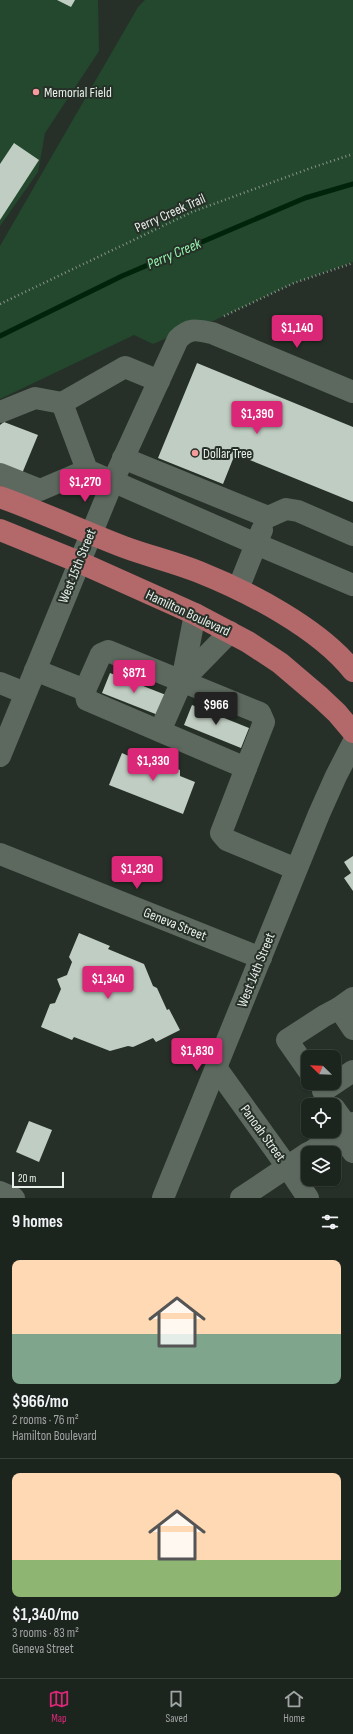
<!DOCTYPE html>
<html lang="en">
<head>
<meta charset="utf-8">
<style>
  body { margin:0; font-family:"Sofia Sans Condensed",sans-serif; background:#252c27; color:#f1f3f6; height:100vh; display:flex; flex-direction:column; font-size:15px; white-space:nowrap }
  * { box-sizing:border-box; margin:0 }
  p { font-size:13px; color:#a0a4a4 }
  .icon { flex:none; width:22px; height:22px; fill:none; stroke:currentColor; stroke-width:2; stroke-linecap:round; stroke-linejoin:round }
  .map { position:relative; height:1198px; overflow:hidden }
  .sheet { display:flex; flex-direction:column; background:#1c241e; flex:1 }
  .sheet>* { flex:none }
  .needle { width:26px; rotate:293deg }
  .controls { position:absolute; left:301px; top:1050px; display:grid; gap:8px }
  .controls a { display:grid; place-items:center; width:40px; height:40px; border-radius:8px; background:#1c241e; box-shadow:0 1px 3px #0004,0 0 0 1px #3a413c; font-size:20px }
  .scale { position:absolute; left:12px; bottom:10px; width:52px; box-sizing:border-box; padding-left:4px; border:2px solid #e8eee9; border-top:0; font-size:11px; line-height:14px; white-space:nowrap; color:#e8eee9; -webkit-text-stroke:3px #263028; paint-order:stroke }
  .price { position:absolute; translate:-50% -34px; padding:0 9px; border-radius:4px; background:#db2777; color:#fff; font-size:13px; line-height:26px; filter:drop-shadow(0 1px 2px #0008) }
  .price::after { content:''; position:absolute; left:50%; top:24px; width:12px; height:9px; margin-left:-6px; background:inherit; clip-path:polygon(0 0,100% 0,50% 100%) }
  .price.selected { background:#222; color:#fff }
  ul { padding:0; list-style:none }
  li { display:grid; align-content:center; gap:8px; height:212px; padding:0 12px }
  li+li { border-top:1px solid #3a413c }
  li span { display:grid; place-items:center; height:124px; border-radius:8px; color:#555 }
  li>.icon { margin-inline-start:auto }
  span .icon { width:72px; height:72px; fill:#fffc; stroke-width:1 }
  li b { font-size:17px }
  h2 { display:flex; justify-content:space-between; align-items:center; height:48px; padding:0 12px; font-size:17px }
  .tab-bar { display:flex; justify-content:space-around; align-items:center; height:56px; border-top:1px solid #3a413c; background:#1c241e; font-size:11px; color:#a0a4a4 }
  .tab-bar a { display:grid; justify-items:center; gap:2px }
  .tab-bar .selected { color:#db2777 }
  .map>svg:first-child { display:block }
  .green { fill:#23482d }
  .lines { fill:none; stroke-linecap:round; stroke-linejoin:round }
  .stream { stroke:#00240b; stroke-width:5 }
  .building { fill:#c0cdc2 }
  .path { stroke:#8c938d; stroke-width:2.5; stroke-dasharray:1 3; stroke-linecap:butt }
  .minor { stroke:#5d695f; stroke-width:22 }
  .major { stroke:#b3686a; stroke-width:22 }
  .poi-dot { fill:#f59b9c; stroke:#263028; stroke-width:1.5 }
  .labels { text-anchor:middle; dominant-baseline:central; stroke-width:4; stroke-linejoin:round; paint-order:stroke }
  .poi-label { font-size:14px; fill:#e8eee9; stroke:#263028; text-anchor:start }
  .street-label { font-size:14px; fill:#e8eee9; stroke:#263028 }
  .water-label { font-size:15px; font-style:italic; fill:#94f3ac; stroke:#263028 }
</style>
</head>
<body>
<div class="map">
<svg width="353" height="1198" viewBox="0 0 353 1198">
  <rect width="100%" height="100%" fill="#263028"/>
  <g class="green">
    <path d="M 0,0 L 98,0 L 99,51 L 45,133 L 38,172 L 0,226 Z"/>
    <path d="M 145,0 L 353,0 L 353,262 L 294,283 L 196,329 L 185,330 L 153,344 L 134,335 L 0,399 L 0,246 L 138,7 Z"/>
  </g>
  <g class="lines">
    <path class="stream" d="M 0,336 L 122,276 L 305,198 L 353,184"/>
  </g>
  <g class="building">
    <path d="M 57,0 L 75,0 L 71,7 Z"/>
    <path d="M 14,143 L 39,160 L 0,220 L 0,164 Z"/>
    <path d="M 197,363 L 353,427 L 353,502 L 235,454 L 223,484 L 158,458 Z"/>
    <path d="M 4,422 L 38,435 L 21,476 L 0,467 L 0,425 Z"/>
    <path d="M 110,673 L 166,695 L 158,715 L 102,693 Z"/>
    <path d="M 192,705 L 249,728 L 241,748 L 184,725 Z"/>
    <path d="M 122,753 L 135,759 L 136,756 L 139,758 L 141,755 L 180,770 L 180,776 L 195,782 L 183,814 L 109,785 Z"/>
    <path d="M 353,856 L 353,891 L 344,878 L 351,873 L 344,862 Z"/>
    <path d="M 79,933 L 110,946 L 108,949 L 144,964 L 153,986 L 157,988 L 167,1010 L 169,1009 L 180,1030 L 156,1042 L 153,1038 L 133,1047 L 128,1046 L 110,1051 L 74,1037 L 72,1040 L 41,1027 L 50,1004 L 55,1003 L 61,989 L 57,979 L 67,975 L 72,962 L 69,957 Z"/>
    <path d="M 29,1121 L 52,1130 L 39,1162 L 16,1152 Z"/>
  </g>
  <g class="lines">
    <g class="path">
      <path d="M 0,304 L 192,212 L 311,168 L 353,154"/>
      <path d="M 224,316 L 294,283 L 353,263"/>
    </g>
    <g class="minor">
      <path d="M 159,381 L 125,367 L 62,403 L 87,470 L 256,544 L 238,589"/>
      <path d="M 0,412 L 35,398 L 62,403"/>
      <path d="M 123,458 L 268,517 L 286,509 L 298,511 L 353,535"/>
      <path d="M 0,474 L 40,490 L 87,470"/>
      <path d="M 262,530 L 256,544 L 353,585"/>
      <path d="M 108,651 L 260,713 L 264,722 L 246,768 L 87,700 L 85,690 L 101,654 Z"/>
      <path d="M 35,670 L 85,690"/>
      <path d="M 182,681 L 230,632"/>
      <path d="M 0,683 L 25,693"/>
      <path d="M 160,731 L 182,681 L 195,614"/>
      <path d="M 0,756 L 113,481 L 178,339 C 190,327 197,330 212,333 L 353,392"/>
      <path d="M 246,768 L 221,833 L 227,840 L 296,869"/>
      <path d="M 0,854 L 261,958"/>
      <path d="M 353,998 L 339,1008 L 353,1029"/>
      <path d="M 217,1069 L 288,1168 L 308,1198"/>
      <path d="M 308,1070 L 287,1040 L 324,1016 L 339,1008"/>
      <path d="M 323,1091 L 353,1071"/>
      <path d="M 334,1108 L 347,1126"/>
      <path d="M 338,1132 L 353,1152"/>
      <path d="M 309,1153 L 353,1123"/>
      <path d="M 0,1192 L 14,1198"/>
      <path d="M 163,1198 L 319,814 L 336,776 L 353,743"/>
      <path d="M 241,1198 L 308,1153"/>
    </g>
    <g class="major">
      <path d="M 0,497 C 42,512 82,531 124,547 C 148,556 174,562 199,572 C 249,592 319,628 353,671"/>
      <path d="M 0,530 L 79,562 L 195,614 L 248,642 L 280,663 L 320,697 L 337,713 L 353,732"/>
    </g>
  </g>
  <g class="poi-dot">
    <circle cx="36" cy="92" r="4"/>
    <circle cx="195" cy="453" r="4"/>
  </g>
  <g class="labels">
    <g class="poi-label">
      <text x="44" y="92">Memorial Field</text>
      <text x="203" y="453">Dollar Tree</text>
    </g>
    <g class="street-label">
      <text transform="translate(170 213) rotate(-24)">Perry Creek Trail</text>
      <text transform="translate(77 566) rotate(-68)">West 15th Street</text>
      <text transform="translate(188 613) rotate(25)">Hamilton Boulevard</text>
      <text transform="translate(175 924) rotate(22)">Geneva Street</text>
      <text transform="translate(256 970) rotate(-68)">West 14th Street</text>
      <text transform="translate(263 1133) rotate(54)">Panoah Street</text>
    </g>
    <g class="water-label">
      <text transform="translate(174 254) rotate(-23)">Perry Creek</text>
    </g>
  </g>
</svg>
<div class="controls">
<a><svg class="needle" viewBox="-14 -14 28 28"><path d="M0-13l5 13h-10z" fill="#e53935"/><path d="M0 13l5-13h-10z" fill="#a0a4a4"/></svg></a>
<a><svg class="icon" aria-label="locate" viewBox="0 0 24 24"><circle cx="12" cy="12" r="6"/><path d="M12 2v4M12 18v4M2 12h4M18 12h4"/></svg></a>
<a><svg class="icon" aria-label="layers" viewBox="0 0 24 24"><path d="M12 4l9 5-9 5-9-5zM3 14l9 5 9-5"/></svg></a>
</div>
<div class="scale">20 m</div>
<b class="price" style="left:297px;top:349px">$1,140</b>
<b class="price" style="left:257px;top:435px">$1,390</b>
<b class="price" style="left:85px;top:503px">$1,270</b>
<b class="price" style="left:134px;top:694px">$871</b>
<b class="price selected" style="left:216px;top:726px">$966</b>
<b class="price" style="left:153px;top:782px">$1,330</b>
<b class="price" style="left:137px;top:890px">$1,230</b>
<b class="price" style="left:108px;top:1000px">$1,340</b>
<b class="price" style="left:197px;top:1072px">$1,830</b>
</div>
<section class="sheet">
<h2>9 homes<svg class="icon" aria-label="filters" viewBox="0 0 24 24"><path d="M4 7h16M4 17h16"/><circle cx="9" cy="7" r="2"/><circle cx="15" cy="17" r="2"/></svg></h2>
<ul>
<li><span style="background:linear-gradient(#ffd9b3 60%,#7fa58c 0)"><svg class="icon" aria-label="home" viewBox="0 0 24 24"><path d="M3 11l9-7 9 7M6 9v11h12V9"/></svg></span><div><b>$966/mo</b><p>2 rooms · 76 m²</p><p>Hamilton Boulevard</p></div></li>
<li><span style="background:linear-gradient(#ffd9b3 70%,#8fb573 0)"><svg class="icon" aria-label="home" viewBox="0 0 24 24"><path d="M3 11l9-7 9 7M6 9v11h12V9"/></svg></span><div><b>$1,340/mo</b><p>3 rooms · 83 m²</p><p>Geneva Street</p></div></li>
</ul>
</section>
<nav class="tab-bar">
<a class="selected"><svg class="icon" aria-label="map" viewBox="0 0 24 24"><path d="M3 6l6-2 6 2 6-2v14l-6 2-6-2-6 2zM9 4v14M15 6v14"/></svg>Map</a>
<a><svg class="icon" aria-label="saved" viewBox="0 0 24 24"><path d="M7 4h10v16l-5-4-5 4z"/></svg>Saved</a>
<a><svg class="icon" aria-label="home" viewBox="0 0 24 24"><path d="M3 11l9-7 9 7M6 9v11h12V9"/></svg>Home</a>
</nav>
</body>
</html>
